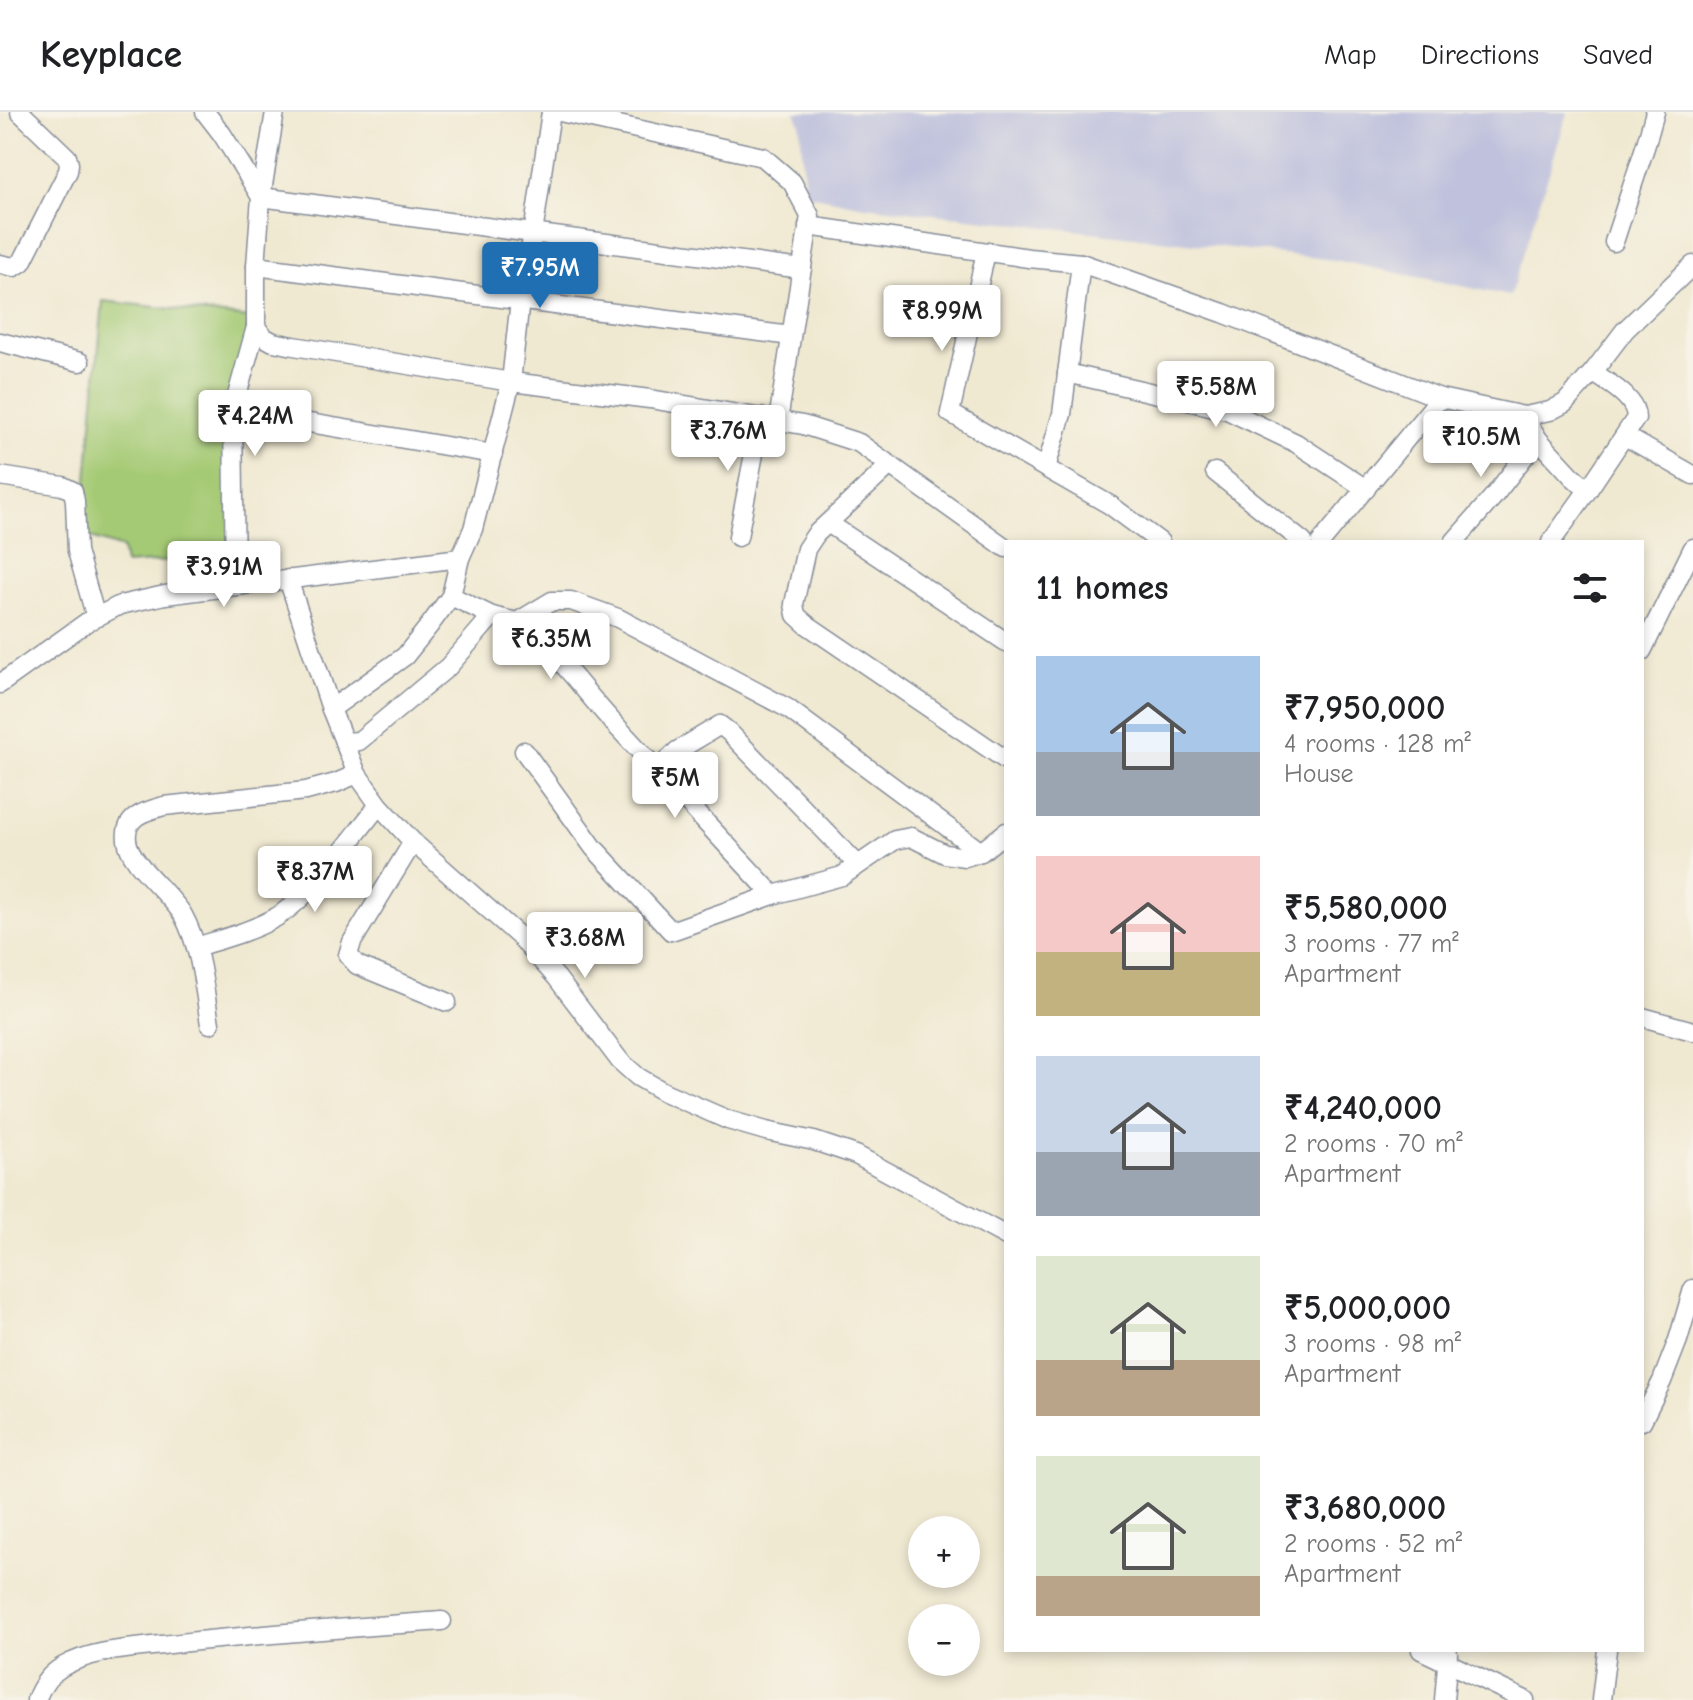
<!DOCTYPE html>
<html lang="en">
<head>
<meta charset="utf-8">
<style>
  body { margin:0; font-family:"Comic Neue",sans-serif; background:#f2f2f2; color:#202124; height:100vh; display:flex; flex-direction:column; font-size:30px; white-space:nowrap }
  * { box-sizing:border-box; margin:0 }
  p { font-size:26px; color:#757577 }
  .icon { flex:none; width:44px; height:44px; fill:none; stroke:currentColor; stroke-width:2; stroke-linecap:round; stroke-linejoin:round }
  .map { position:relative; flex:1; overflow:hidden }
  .sheet { position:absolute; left:1004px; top:428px; width:640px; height:1112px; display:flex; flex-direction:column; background:#fff; border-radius:0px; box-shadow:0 4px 12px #0003 }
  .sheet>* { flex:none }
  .fabs { position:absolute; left:908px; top:1404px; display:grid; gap:16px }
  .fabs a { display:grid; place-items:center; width:72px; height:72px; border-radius:50%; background:#fff; box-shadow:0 4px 12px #0003; font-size:40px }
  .price { position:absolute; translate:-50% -68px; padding:0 18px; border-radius:8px; background:#fff; color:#222; font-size:26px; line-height:52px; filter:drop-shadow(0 2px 4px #0008) }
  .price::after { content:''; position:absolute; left:50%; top:48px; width:24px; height:18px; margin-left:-12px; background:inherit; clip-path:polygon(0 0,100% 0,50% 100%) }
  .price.selected { background:#1f6fb2; color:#fff }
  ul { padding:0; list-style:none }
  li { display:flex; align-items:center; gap:24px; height:200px; padding:0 32px }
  li span { display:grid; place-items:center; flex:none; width:224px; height:160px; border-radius:0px; color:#555 }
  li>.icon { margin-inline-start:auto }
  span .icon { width:96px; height:96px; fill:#fffc; stroke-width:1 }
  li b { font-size:34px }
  h2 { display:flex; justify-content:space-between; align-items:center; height:96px; padding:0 32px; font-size:34px }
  header { display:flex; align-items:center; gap:48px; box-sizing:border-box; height:112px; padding:0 40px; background:#fff; border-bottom:2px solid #e0e0e0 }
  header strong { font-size:38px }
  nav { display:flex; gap:44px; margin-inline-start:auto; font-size:28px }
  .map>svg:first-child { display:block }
  .industrial { fill:#c0c2dd }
  .green { fill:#a5ca74; stroke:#607c69; stroke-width:2 }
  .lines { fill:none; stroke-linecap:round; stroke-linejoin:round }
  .minor-casing { stroke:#868c98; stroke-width:21 }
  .minor { stroke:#fff; stroke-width:18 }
</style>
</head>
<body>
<header>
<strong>Keyplace</strong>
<nav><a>Map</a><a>Directions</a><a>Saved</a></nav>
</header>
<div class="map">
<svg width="1693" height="1588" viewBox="0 0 1693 1588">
  <rect width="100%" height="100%" fill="#f7f3e8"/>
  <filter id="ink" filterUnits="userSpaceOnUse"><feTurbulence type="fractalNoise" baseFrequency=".0125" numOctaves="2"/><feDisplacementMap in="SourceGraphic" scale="16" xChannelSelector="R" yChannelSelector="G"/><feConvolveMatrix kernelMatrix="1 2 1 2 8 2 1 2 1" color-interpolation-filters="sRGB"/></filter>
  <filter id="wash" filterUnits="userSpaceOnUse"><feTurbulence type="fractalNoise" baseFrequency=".006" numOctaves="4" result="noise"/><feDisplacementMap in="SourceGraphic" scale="32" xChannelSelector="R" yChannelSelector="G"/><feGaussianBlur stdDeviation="1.8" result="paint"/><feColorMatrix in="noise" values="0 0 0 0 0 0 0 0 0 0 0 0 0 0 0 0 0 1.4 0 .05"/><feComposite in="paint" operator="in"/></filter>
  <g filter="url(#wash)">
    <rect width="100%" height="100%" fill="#f0e9d2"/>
    <path class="industrial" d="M 795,0 L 1568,0 L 1510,184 L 1335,148 L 864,94 L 805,82 L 800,12 Z"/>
    <path class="green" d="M 103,189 L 249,206 L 231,445 L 125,452 L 122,436 L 82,423 Z"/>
  </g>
  <g filter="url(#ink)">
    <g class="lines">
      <defs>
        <g id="minor">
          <path d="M 205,0 L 222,22 L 261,85 L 802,157"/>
          <path d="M 275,0 L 261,85 L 256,154 L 256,215 L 264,225 L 273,230 L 294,234 L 511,270 L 650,287 L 803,313 L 859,331 L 1006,436"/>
          <path d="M 560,0 L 763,45 L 792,70 L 810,104 L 778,309"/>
          <path d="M 808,114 L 1029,146 L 1081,151 L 1223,201 L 1440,286 L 1524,304 L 1550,299 L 1565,291 L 1593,260 L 1625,218 L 1693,153"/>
          <path d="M 1614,130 L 1646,32 L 1655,0"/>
          <path d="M 986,140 L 950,301 L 1110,393 L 1160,430"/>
          <path d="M 0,152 L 14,155 L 22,150 L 68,59 L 69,52 L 67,45 L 20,0"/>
          <path d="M 256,154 L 791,224"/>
          <path d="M 0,230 L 80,250"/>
          <path d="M 1067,261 L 1227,298 L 1296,331 L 1366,377"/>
          <path d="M 233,298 L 493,342"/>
          <path d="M 1625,324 L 1693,363"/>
          <path d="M 1538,327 L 1572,364 L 1588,378 L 1551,430"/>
          <path d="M 890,353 L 816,422 L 806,437 L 794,492 L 796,503 L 806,512 L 1006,648"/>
          <path d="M 1046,356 L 1062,302 L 1081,151"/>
          <path d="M 1215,360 L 1303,430"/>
          <path d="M 0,364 L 63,374 L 73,379 L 75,389 L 77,439 L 96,506"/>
          <path d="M 1588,378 L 1636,306 C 1636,285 1609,272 1593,260"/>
          <path d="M 828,411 L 1006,530"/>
          <path d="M 738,425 L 761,305"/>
          <path d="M 1321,430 L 1440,286"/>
          <path d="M 1454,430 L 1493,385 L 1538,327 L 1524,304"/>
          <path d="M 288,467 L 331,597 L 357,662 L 379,693 L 413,730 L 520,825 L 557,866 L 620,949 L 638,965 L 664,980 L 728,1008 L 766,1019 L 814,1029 L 856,1043 L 1006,1124"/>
          <path d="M 235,474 L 233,298 L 256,215"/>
          <path d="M 451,484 L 492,504 L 517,510 L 552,489 L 571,489 L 618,506 L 787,596 L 981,740"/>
          <path d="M 517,510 C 555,537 579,573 610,607 C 664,666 719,724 773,783"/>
          <path d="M 1642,539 L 1693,436"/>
          <path d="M 0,572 L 87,510 L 120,493 L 165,483 L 460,446"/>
          <path d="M 331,597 L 405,544 L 429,514 L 451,484 L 460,446 L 473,417 L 511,270 L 520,188 L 533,122 L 551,0"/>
          <path d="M 344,630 L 359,629 L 448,555 L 492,504"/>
          <path d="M 524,639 L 594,736 L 671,819 L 773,783 L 842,764 L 895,728 L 911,725 L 945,742 L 965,745 L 981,740 L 1006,720"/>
          <path d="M 658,658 L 677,639 L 720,613 L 729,620 L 858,753"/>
          <path d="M 413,730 L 352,830 L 348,843 L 357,853 L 447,890"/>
          <path d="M 196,835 C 222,827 249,820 273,807 C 312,785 350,728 379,693"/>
          <path d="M 1642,905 L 1693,919"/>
          <path d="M 210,912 C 204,876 201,836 183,803 C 170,781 129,751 127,728 C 124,704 146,699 164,694 L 306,679 L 336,671 L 357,662"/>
          <path d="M 1642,1309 L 1662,1269 L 1678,1228 L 1693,1177"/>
          <path d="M 1421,1538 L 1525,1588"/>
          <path d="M 36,1588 C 41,1575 50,1562 62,1555 C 91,1538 129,1537 162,1533 C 255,1522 349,1516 442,1509"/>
          <path d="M 1444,1588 L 1448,1541"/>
          <path d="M 1601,1588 L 1607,1538"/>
        </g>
      </defs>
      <use href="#minor" class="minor-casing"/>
      <use href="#minor" class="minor"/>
    </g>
  </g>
</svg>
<div class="fabs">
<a>+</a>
<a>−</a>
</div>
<b class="price selected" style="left:540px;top:198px">₹7.95M</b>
<b class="price" style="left:942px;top:241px">₹8.99M</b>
<b class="price" style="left:1216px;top:317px">₹5.58M</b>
<b class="price" style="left:255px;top:346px">₹4.24M</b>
<b class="price" style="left:728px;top:361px">₹3.76M</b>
<b class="price" style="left:1481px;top:367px">₹10.5M</b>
<b class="price" style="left:224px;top:497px">₹3.91M</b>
<b class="price" style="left:551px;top:569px">₹6.35M</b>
<b class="price" style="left:675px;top:708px">₹5M</b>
<b class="price" style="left:315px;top:802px">₹8.37M</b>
<b class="price" style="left:585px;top:868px">₹3.68M</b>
<section class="sheet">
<h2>11 homes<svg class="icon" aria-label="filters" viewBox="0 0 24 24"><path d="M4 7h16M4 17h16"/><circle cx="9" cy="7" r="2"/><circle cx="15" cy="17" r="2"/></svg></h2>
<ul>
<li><span style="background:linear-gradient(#a9c7e8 60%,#9aa5b1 0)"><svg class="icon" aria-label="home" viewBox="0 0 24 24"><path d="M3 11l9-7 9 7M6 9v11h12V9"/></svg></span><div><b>₹7,950,000</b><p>4 rooms · 128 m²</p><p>House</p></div></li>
<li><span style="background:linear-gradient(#f6c9c9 60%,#c2b280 0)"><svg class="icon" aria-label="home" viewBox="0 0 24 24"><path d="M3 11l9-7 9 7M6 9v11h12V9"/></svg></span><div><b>₹5,580,000</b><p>3 rooms · 77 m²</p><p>Apartment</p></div></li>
<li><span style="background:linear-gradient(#c9d6e8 60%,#9aa5b1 0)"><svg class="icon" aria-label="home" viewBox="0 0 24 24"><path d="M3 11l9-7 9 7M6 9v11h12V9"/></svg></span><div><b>₹4,240,000</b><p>2 rooms · 70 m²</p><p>Apartment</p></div></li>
<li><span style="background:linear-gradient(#dfe7d0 65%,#b9a48a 0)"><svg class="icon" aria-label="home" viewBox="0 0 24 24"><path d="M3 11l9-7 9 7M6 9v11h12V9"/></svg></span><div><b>₹5,000,000</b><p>3 rooms · 98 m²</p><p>Apartment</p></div></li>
<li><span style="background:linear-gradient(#dfe7d0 75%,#b9a48a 0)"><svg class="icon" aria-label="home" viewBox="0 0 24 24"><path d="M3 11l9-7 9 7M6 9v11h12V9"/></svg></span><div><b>₹3,680,000</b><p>2 rooms · 52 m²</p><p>Apartment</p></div></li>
</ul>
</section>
</div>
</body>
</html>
